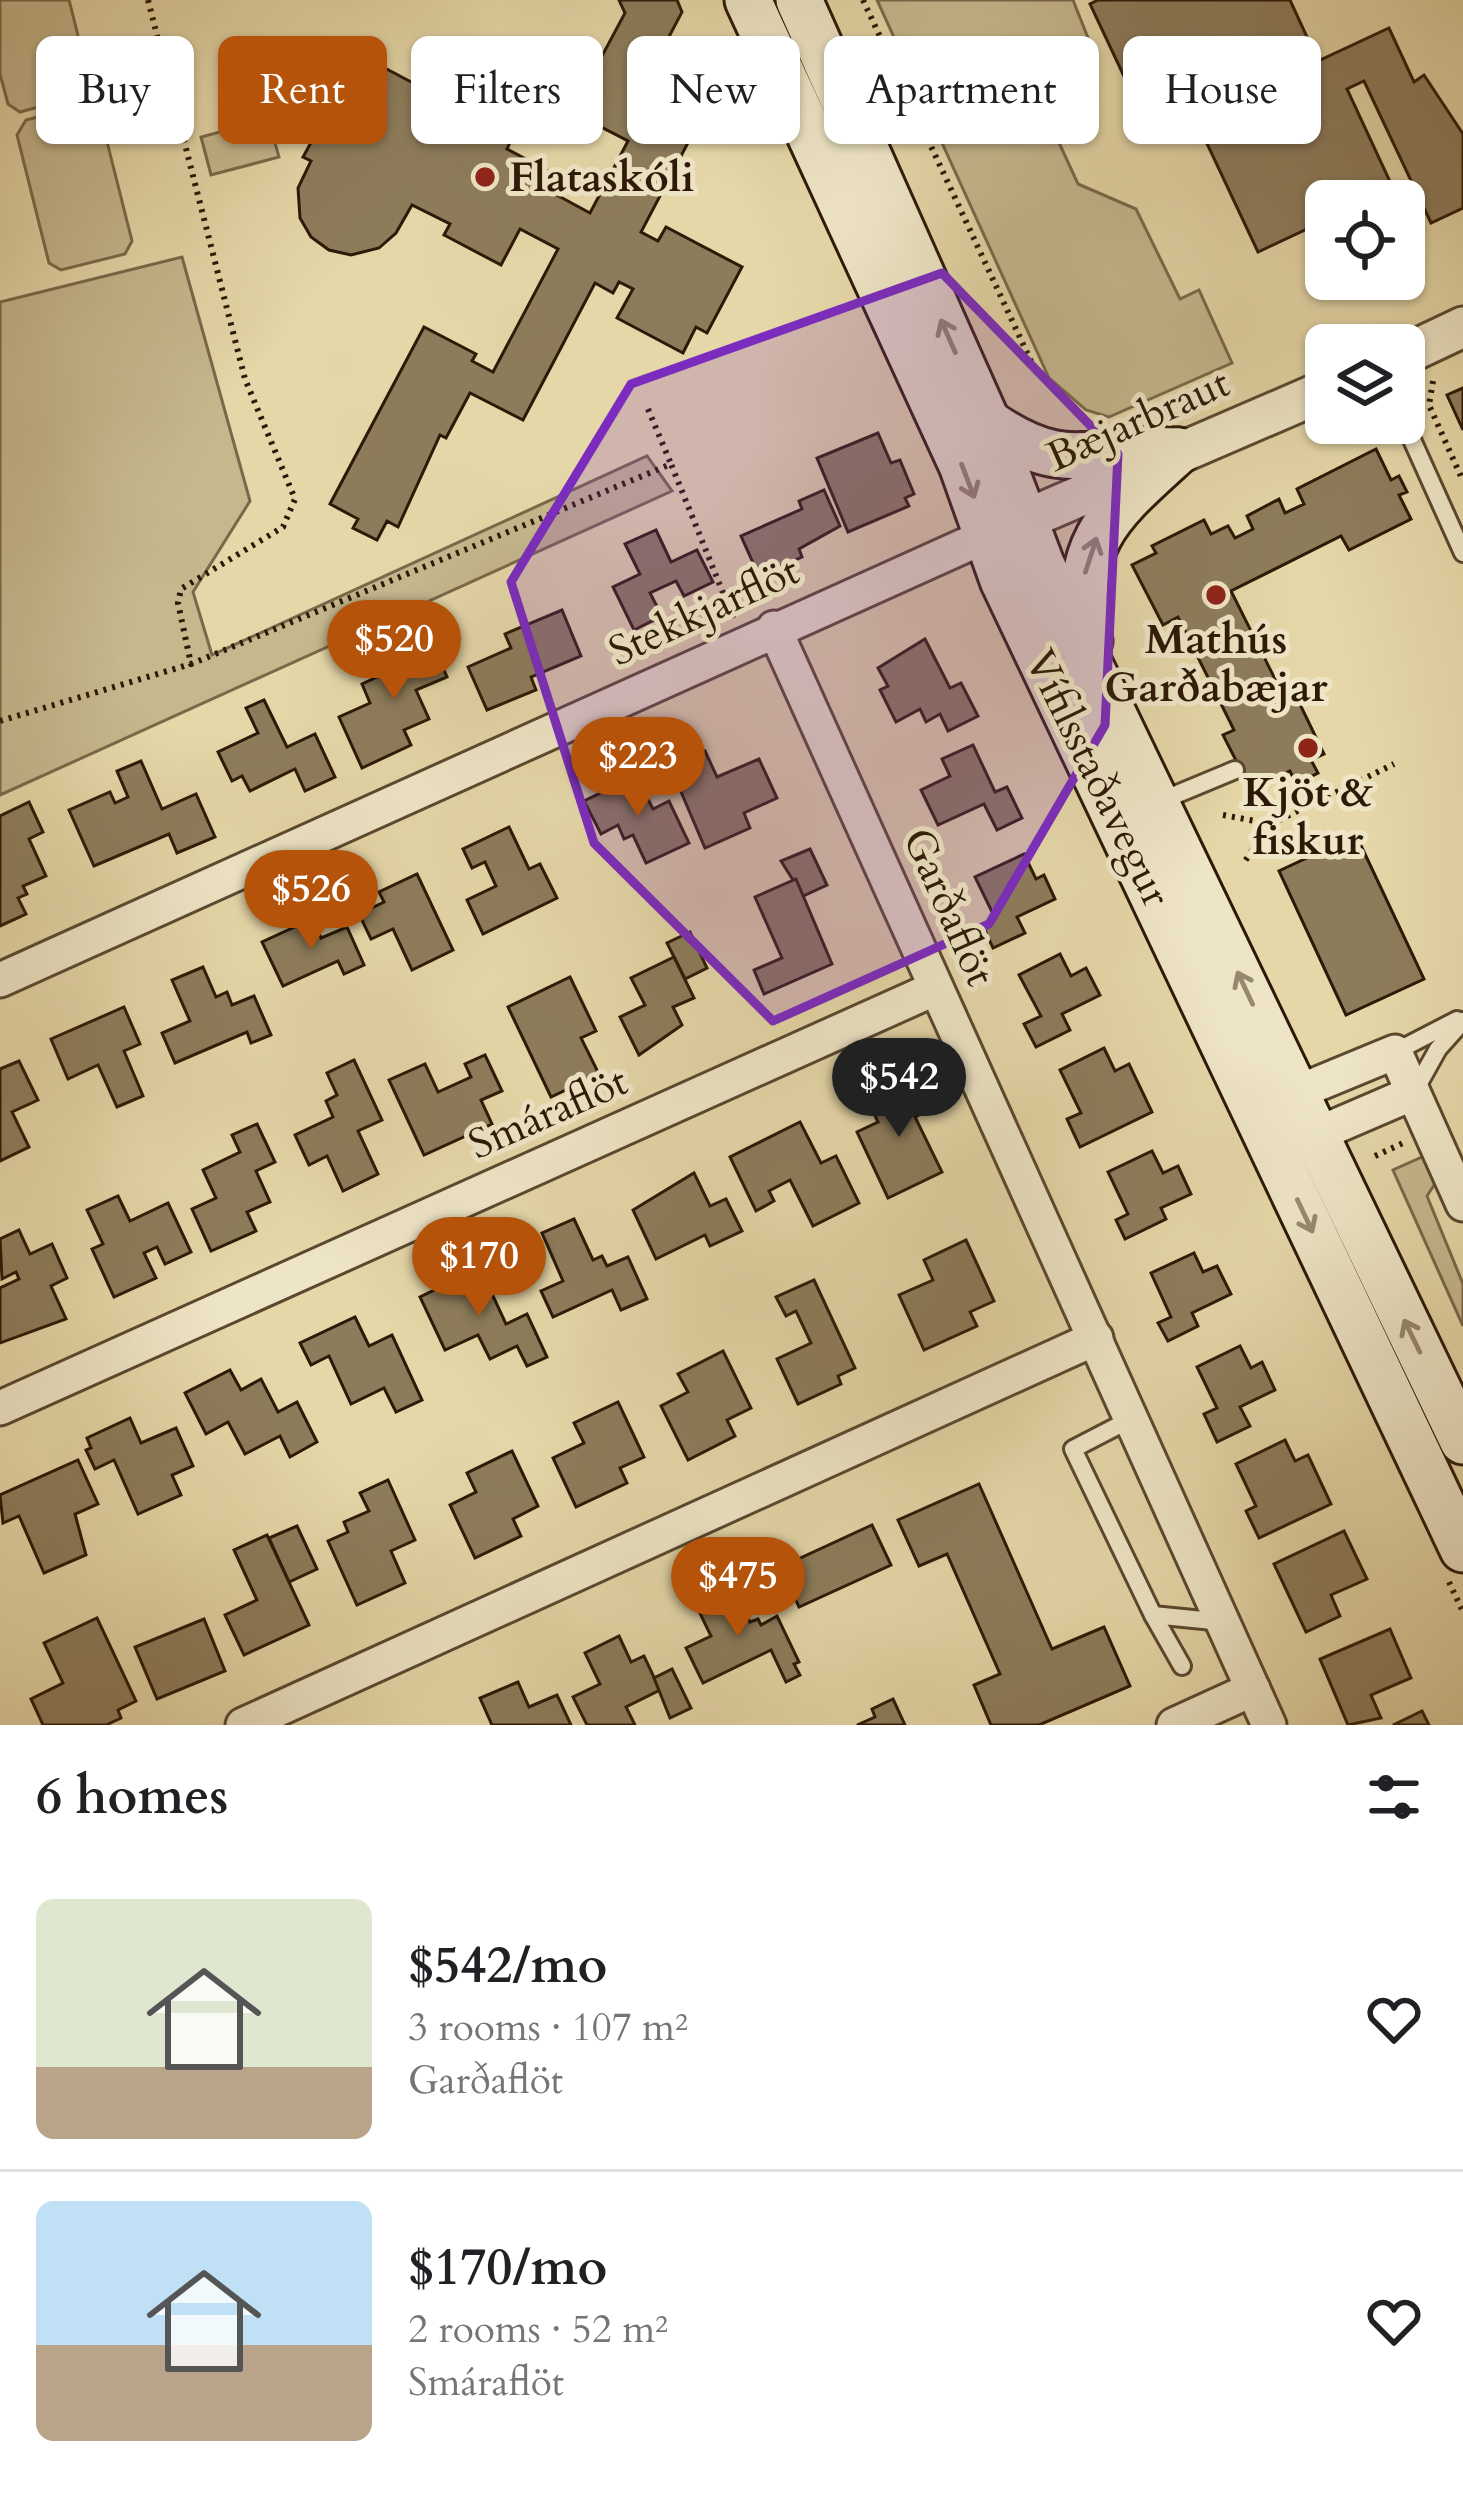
<!DOCTYPE html>
<html lang="en">
<head>
<meta charset="utf-8">
<style>
  body { margin:0; font-family:Cardo,serif; background:#f2f2f2; color:#202124; height:100vh; display:flex; flex-direction:column; font-size:45px; white-space:nowrap }
  * { box-sizing:border-box; margin:0 }
  p { font-size:39px; color:#757577 }
  .icon { flex:none; width:66px; height:66px; fill:none; stroke:currentColor; stroke-width:2; stroke-linecap:round; stroke-linejoin:round }
  .map { position:relative; height:1725px; overflow:hidden }
  .drawer { display:flex; flex-direction:column; background:#fff; flex:1 }
  .drawer>* { flex:none }
  .guide { position:absolute; left:36px; top:36px; width:1392px; height:108px; display:flex; gap:24px }
  .tools { position:absolute; left:1305px; top:180px; display:grid; gap:24px }
  .tools a { display:grid; place-items:center; width:120px; height:120px; border-radius:18px; background:#fff; box-shadow:0 3px 9px #0004; font-size:60px }
  .price { position:absolute; translate:-50% -102px; padding:0 27px; border-radius:42px; background:#b45309; color:#fff; font-size:39px; line-height:78px; filter:drop-shadow(0 3px 6px #0008) }
  .price::after { content:''; position:absolute; left:50%; top:72px; width:36px; height:27px; margin-left:-18px; background:inherit; clip-path:polygon(0 0,100% 0,50% 100%) }
  .price.on { background:#222; color:#fff }
  ul { padding:0; list-style:none }
  li { display:flex; align-items:center; gap:36px; height:300px; padding:0 36px }
  li+li { border-top:3px solid #e0e0e0 }
  li span { display:grid; place-items:center; flex:none; width:336px; height:240px; border-radius:18px; color:#555 }
  li>.icon { margin-inline-start:auto }
  span .icon { width:144px; height:144px; fill:#fffc; stroke-width:1 }
  li b { font-size:51px }
  h2 { display:flex; justify-content:space-between; align-items:center; height:144px; padding:0 36px; font-size:51px }
  .pill { padding:0 42px; border-radius:18px; background:#fff; box-shadow:0 3px 9px #0004; font-size:42px; line-height:108px }
  .pill.on { background:#b45309; color:#fff }
  .map>svg:first-child { display:block }
  .green { fill:#c6b78d; stroke:#7a684a; stroke-width:3 }
  .building { fill:#8d7c5b; stroke:#2d1907; stroke-width:3 }
  .lines { fill:none; stroke-linecap:round; stroke-linejoin:round }
  .service-casing { stroke:#5b482f; stroke-width:22 }
  .minor-casing { stroke:#5b482f; stroke-width:39 }
  .tertiary-casing { stroke:#5b482f; stroke-width:45 }
  .secondary-casing { stroke:#2d1907; stroke-width:51 }
  .path { stroke:#2d1907; stroke-width:6; stroke-dasharray:3 6; stroke-linecap:butt }
  .service { stroke:#eee5c6; stroke-width:16 }
  .minor { stroke:#eee5c6; stroke-width:33 }
  .tertiary { stroke:#eee5c6; stroke-width:39 }
  .secondary { stroke:#eee5c6; stroke-width:45 }
  .oneway { stroke:#978970 }
  .marked { fill:#7b2cbf; fill-opacity:0.2; stroke:#7b2cbf; stroke-width:9; stroke-linejoin:round }
  .poi-dot { fill:#8f2418; stroke:#eee5c6; stroke-width:4.5 }
  .labels { text-anchor:middle; dominant-baseline:central; stroke-width:10; stroke-linejoin:round; paint-order:stroke }
  .poi-label { font-size:42px; font-weight:bold; fill:#2d1907; stroke:#eee5c6 }
  .street-label { font-size:42px; fill:#2d1907; stroke:#eee5c6 }
</style>
</head>
<body>
<div class="map">
<svg width="1463" height="1725" viewBox="0 0 1463 1725">
  <rect width="100%" height="100%" fill="#e5d7a8"/>
  <filter id="stains"><feTurbulence type="fractalNoise" baseFrequency=".00167" numOctaves="4"/><feColorMatrix values="0 0 0 0 .2 0 0 0 0 .09 0 0 0 0 .02 0 0 0 .5 -.17"/></filter>
  <radialGradient id="worn" r=".72"><stop offset=".6" stop-color="#630" stop-opacity="0"/><stop offset="1" stop-color="#630" stop-opacity=".3"/></radialGradient>
  <g class="green">
    <path d="M 0,0 L 69,0 L 90,83 L 83,95 L 20,112 L 8,104 L 0,74 Z"/>
    <path d="M 877,0 L 1073,0 L 1090,43 L 1027,73 L 1078,184 L 1136,209 L 1180,299 L 1199,290 L 1232,363 L 1109,417 L 1086,410 L 1049,378 Z"/>
    <path d="M 84,105 L 100,114 L 132,241 L 125,254 L 61,270 L 49,263 L 17,135 L 26,120 Z"/>
    <path d="M 268,119 L 279,157 L 211,175 L 201,137 Z"/>
    <path d="M 182,257 L 250,501 L 193,592 L 212,655 L 647,456 L 672,491 L 0,795 L 0,302 Z"/>
    <path d="M 1431,1153 L 1442,1173 L 1427,1196 L 1463,1284 L 1463,1326 L 1393,1170 Z"/>
  </g>
  <g class="building">
    <path d="M 619,0 L 677,0 L 682,12 L 631,109 L 690,139 L 641,232 L 658,241 L 666,227 L 742,267 L 707,333 L 696,327 L 683,353 L 617,318 L 633,289 L 619,282 L 613,293 L 595,283 L 523,420 L 470,393 L 446,438 L 440,435 L 398,527 L 387,521 L 377,540 L 353,528 L 358,519 L 330,504 L 424,327 L 476,354 L 472,361 L 493,372 L 558,249 L 520,229 L 501,265 L 444,235 L 450,224 L 412,205 L 396,233 L 379,248 L 351,255 L 329,250 L 311,237 L 300,218 L 298,188 L 311,161 L 303,157 L 323,121 L 329,125 L 364,57 L 513,136 L 507,149 L 550,172 L 542,187 L 590,213 L 628,141 L 572,112 L 625,13 Z"/>
    <path d="M 1098,0 L 1290,0 L 1318,61 L 1389,28 L 1414,82 L 1424,75 L 1463,134 L 1463,208 L 1431,223 L 1364,81 L 1347,89 L 1393,188 L 1366,201 L 1326,201 L 1326,220 L 1258,252 L 1195,118 L 1153,138 L 1090,4 Z"/>
    <path d="M 1463,388 L 1463,430 L 1447,395 Z"/>
    <path d="M 878,433 L 891,463 L 900,460 L 914,494 L 905,498 L 909,506 L 848,532 L 817,458 Z"/>
    <path d="M 1376,449 L 1391,480 L 1399,476 L 1407,492 L 1399,495 L 1411,519 L 1349,550 L 1341,536 L 1231,591 L 1287,703 L 1297,698 L 1324,754 L 1311,760 L 1318,773 L 1296,784 L 1290,771 L 1251,790 L 1223,735 L 1234,730 L 1178,617 L 1163,625 L 1132,565 L 1156,553 L 1152,546 L 1204,520 L 1211,534 L 1228,526 L 1235,538 L 1253,529 L 1247,516 L 1279,499 L 1285,513 L 1304,504 L 1297,489 Z"/>
    <path d="M 824,490 L 840,526 L 799,549 L 802,557 L 759,576 L 741,536 L 802,509 L 799,501 Z"/>
    <path d="M 656,530 L 671,562 L 697,550 L 713,582 L 684,596 L 676,581 L 650,593 L 662,616 L 634,630 L 613,587 L 640,574 L 625,544 Z"/>
    <path d="M 562,610 L 581,656 L 531,677 L 536,690 L 487,710 L 468,667 L 511,648 L 505,634 Z"/>
    <path d="M 426,629 L 447,677 L 416,690 L 429,719 L 404,730 L 411,745 L 362,768 L 339,717 L 370,703 L 362,684 L 405,664 L 395,643 Z"/>
    <path d="M 925,639 L 950,688 L 961,683 L 978,716 L 948,731 L 940,714 L 926,722 L 920,709 L 896,722 L 880,690 L 888,686 L 878,668 Z"/>
    <path d="M 264,700 L 287,747 L 315,734 L 335,777 L 305,791 L 295,769 L 250,791 L 242,776 L 232,781 L 218,752 L 258,733 L 246,708 Z"/>
    <path d="M 973,745 L 995,792 L 1007,787 L 1022,818 L 997,830 L 984,804 L 938,825 L 921,790 L 950,776 L 942,759 Z"/>
    <path d="M 705,751 L 717,777 L 759,759 L 777,798 L 744,813 L 750,828 L 705,848 L 670,766 Z"/>
    <path d="M 141,761 L 162,809 L 196,794 L 215,837 L 177,853 L 169,834 L 94,866 L 69,810 L 110,792 L 115,803 L 128,797 L 117,771 Z"/>
    <path d="M 636,776 L 653,809 L 669,801 L 689,843 L 646,863 L 633,835 L 624,839 L 618,825 L 601,834 L 584,801 Z"/>
    <path d="M 29,802 L 43,832 L 29,839 L 46,876 L 23,886 L 27,894 L 18,898 L 26,914 L 0,926 L 0,816 Z"/>
    <path d="M 509,827 L 529,869 L 540,864 L 557,898 L 483,934 L 467,900 L 496,886 L 485,862 L 472,868 L 463,849 Z"/>
    <path d="M 1356,835 L 1424,979 L 1346,1015 L 1279,871 Z"/>
    <path d="M 810,849 L 827,885 L 803,896 L 781,861 Z"/>
    <path d="M 1024,854 L 1036,879 L 1044,875 L 1055,899 L 1017,917 L 1025,933 L 993,948 L 982,924 L 995,918 L 975,877 Z"/>
    <path d="M 417,874 L 453,950 L 412,970 L 393,929 L 371,939 L 359,914 L 384,902 L 379,892 Z"/>
    <path d="M 796,879 L 832,964 L 764,994 L 754,970 L 782,958 L 755,897 Z"/>
    <path d="M 312,919 L 321,938 L 347,927 L 364,965 L 344,974 L 338,961 L 283,986 L 262,942 Z"/>
    <path d="M 690,932 L 707,968 L 685,979 L 667,943 Z"/>
    <path d="M 1060,954 L 1071,976 L 1086,968 L 1100,995 L 1062,1014 L 1070,1030 L 1036,1047 L 1024,1024 L 1041,1016 L 1019,975 Z"/>
    <path d="M 674,957 L 694,998 L 673,1007 L 682,1025 L 639,1055 L 620,1017 L 645,1005 L 631,978 Z"/>
    <path d="M 203,967 L 216,997 L 227,992 L 232,1005 L 254,996 L 271,1035 L 251,1043 L 247,1032 L 175,1063 L 162,1033 L 190,1021 L 172,980 Z"/>
    <path d="M 570,977 L 596,1031 L 581,1038 L 599,1074 L 551,1097 L 508,1007 Z"/>
    <path d="M 124,1007 L 140,1044 L 124,1051 L 143,1096 L 117,1107 L 98,1065 L 68,1079 L 51,1039 Z"/>
    <path d="M 1104,1048 L 1115,1071 L 1129,1064 L 1152,1112 L 1080,1147 L 1067,1119 L 1081,1113 L 1060,1070 Z"/>
    <path d="M 485,1055 L 502,1091 L 481,1100 L 492,1124 L 424,1155 L 389,1080 L 425,1064 L 438,1092 L 471,1077 L 465,1064 Z"/>
    <path d="M 354,1060 L 382,1120 L 358,1131 L 378,1174 L 343,1191 L 327,1156 L 309,1165 L 295,1135 L 333,1117 L 326,1101 L 337,1095 L 327,1073 Z"/>
    <path d="M 19,1061 L 38,1100 L 12,1112 L 29,1147 L 0,1161 L 0,1069 Z"/>
    <path d="M 912,1078 L 927,1111 L 915,1117 L 942,1172 L 888,1198 L 857,1132 L 878,1122 L 867,1099 Z"/>
    <path d="M 800,1122 L 821,1163 L 836,1156 L 859,1203 L 813,1226 L 790,1180 L 769,1191 L 774,1201 L 756,1211 L 730,1157 Z"/>
    <path d="M 257,1124 L 275,1162 L 256,1171 L 270,1202 L 247,1212 L 256,1231 L 211,1251 L 192,1209 L 216,1198 L 203,1170 L 240,1152 L 232,1135 Z"/>
    <path d="M 1152,1151 L 1163,1173 L 1178,1166 L 1191,1194 L 1161,1208 L 1166,1219 L 1125,1239 L 1116,1220 L 1128,1214 L 1108,1172 Z"/>
    <path d="M 694,1173 L 710,1206 L 726,1199 L 742,1231 L 710,1246 L 705,1235 L 656,1259 L 633,1210 Z"/>
    <path d="M 118,1196 L 130,1221 L 168,1203 L 191,1252 L 165,1264 L 157,1247 L 144,1253 L 156,1278 L 114,1297 L 92,1249 L 103,1244 L 87,1210 Z"/>
    <path d="M 574,1219 L 593,1260 L 602,1256 L 607,1266 L 628,1257 L 647,1299 L 621,1310 L 612,1290 L 553,1317 L 541,1291 L 563,1281 L 542,1233 Z"/>
    <path d="M 19,1230 L 30,1254 L 52,1244 L 67,1278 L 51,1286 L 66,1319 L 0,1343 L 0,1288 L 19,1279 L 16,1272 L 2,1279 L 0,1239 Z"/>
    <path d="M 966,1240 L 994,1301 L 970,1312 L 977,1326 L 924,1350 L 899,1295 L 933,1280 L 924,1260 Z"/>
    <path d="M 1194,1253 L 1203,1272 L 1217,1266 L 1231,1294 L 1192,1313 L 1198,1326 L 1168,1341 L 1158,1323 L 1171,1317 L 1151,1273 Z"/>
    <path d="M 480,1268 L 506,1324 L 527,1314 L 547,1357 L 527,1366 L 517,1346 L 490,1359 L 478,1335 L 445,1350 L 420,1297 Z"/>
    <path d="M 814,1280 L 855,1368 L 838,1376 L 841,1384 L 798,1404 L 777,1359 L 811,1343 L 796,1311 L 786,1316 L 776,1297 Z"/>
    <path d="M 355,1317 L 369,1346 L 392,1335 L 422,1400 L 396,1412 L 384,1388 L 351,1404 L 329,1356 L 311,1365 L 300,1343 Z"/>
    <path d="M 1240,1346 L 1251,1368 L 1262,1362 L 1275,1390 L 1240,1407 L 1250,1426 L 1217,1442 L 1204,1414 L 1217,1408 L 1197,1367 Z"/>
    <path d="M 723,1351 L 751,1408 L 727,1420 L 735,1436 L 688,1460 L 661,1406 L 688,1392 L 678,1374 Z"/>
    <path d="M 230,1370 L 241,1390 L 261,1379 L 278,1412 L 297,1402 L 317,1442 L 290,1457 L 280,1436 L 245,1454 L 228,1422 L 206,1434 L 185,1393 Z"/>
    <path d="M 618,1402 L 644,1457 L 620,1468 L 627,1483 L 576,1507 L 553,1458 L 584,1443 L 574,1423 Z"/>
    <path d="M 130,1418 L 141,1443 L 176,1428 L 193,1466 L 172,1475 L 181,1495 L 138,1514 L 114,1460 L 95,1469 L 86,1450 L 91,1448 L 87,1438 Z"/>
    <path d="M 1285,1440 L 1295,1461 L 1308,1455 L 1331,1504 L 1259,1538 L 1246,1511 L 1256,1506 L 1236,1464 Z"/>
    <path d="M 512,1451 L 538,1506 L 513,1519 L 521,1536 L 475,1558 L 450,1505 L 476,1492 L 467,1473 Z"/>
    <path d="M 78,1460 L 98,1504 L 75,1514 L 86,1555 L 44,1573 L 19,1516 L 3,1523 L 0,1495 Z"/>
    <path d="M 388,1480 L 415,1540 L 391,1551 L 405,1583 L 357,1605 L 328,1541 L 348,1532 L 344,1522 L 369,1511 L 360,1493 Z"/>
    <path d="M 979,1484 L 1052,1649 L 1104,1627 L 1130,1686 L 1039,1725 L 991,1725 L 974,1685 L 1000,1674 L 947,1554 L 919,1566 L 898,1520 Z"/>
    <path d="M 872,1525 L 891,1565 L 799,1607 L 781,1567 Z"/>
    <path d="M 297,1526 L 317,1569 L 289,1582 L 269,1538 Z"/>
    <path d="M 1344,1531 L 1367,1579 L 1331,1595 L 1340,1616 L 1306,1632 L 1274,1564 Z"/>
    <path d="M 267,1535 L 309,1625 L 244,1655 L 225,1615 L 257,1600 L 234,1550 Z"/>
    <path d="M 732,1585 L 750,1622 L 758,1619 L 761,1625 L 777,1616 L 799,1662 L 794,1664 L 800,1675 L 786,1682 L 771,1650 L 703,1683 L 686,1648 L 711,1636 L 695,1603 Z"/>
    <path d="M 97,1618 L 136,1701 L 118,1710 L 121,1718 L 106,1725 L 43,1725 L 31,1699 L 63,1683 L 44,1643 Z"/>
    <path d="M 204,1619 L 225,1671 L 157,1699 L 135,1647 Z"/>
    <path d="M 1390,1629 L 1411,1678 L 1371,1695 L 1381,1718 L 1348,1725 L 1320,1659 Z"/>
    <path d="M 619,1636 L 631,1662 L 644,1656 L 660,1690 L 626,1707 L 635,1725 L 587,1725 L 573,1697 L 600,1684 L 585,1653 Z"/>
    <path d="M 672,1669 L 691,1708 L 670,1718 L 654,1678 Z"/>
    <path d="M 518,1682 L 529,1707 L 557,1695 L 571,1725 L 492,1725 L 480,1698 Z"/>
    <path d="M 893,1699 L 905,1725 L 857,1725 L 875,1717 L 872,1709 Z"/>
    <path d="M 1422,1711 L 1429,1725 L 1393,1725 Z"/>
  </g>
  <g class="lines">
    <defs>
      <g id="service">
        <path d="M 1404,422 L 1463,553"/>
        <path d="M 1158,802 L 1235,770"/>
        <path d="M 1395,1052 L 1457,1020"/>
        <path d="M 1414,1092 L 1438,1049 L 1463,1021"/>
        <path d="M 1131,1419 L 1073,1449 L 1153,1615 L 1223,1622"/>
        <path d="M 1153,1615 L 1182,1666"/>
      </g>
      <g id="minor">
        <path d="M 774,628 L 1269,1725"/>
        <path d="M 0,980 L 988,535"/>
        <path d="M 1274,1102 L 1395,1052 L 1463,1204"/>
        <path d="M 1299,1142 L 1413,1093"/>
        <path d="M 0,1408 L 936,988"/>
        <path d="M 243,1725 L 1096,1338"/>
        <path d="M 1174,1725 L 1253,1689"/>
      </g>
      <g id="tertiary">
        <path d="M 1404,355 L 1463,327"/>
        <path d="M 999,531 L 1326,390"/>
      </g>
      <g id="secondary">
        <path d="M 748,0 L 962,465 L 1003,580 L 1463,1549"/>
        <path d="M 799,0 L 987,422 L 1041,564 L 1463,1441"/>
        <path d="M 987,422 C 1068,479 1089,445 1178,451"/>
        <path d="M 1089,641 C 1070,543 1111,512 1178,451"/>
      </g>
    </defs>
    <use href="#service" class="service-casing"/>
    <use href="#minor" class="minor-casing"/>
    <use href="#tertiary" class="tertiary-casing"/>
    <use href="#secondary" class="secondary-casing"/>
    <g class="path">
      <path d="M 148,0 L 245,379 L 295,499 L 283,527 L 181,589 L 178,603 L 191,664 L 671,464 L 734,620"/>
      <path d="M 863,0 L 1036,372"/>
      <path d="M 1433,381 L 1429,405 L 1463,481"/>
      <path d="M 648,409 L 671,464"/>
      <path d="M 1362,435 L 1380,426"/>
      <path d="M 0,721 L 191,664"/>
      <path d="M 1223,815 L 1271,824 L 1245,861"/>
      <path d="M 1271,824 L 1394,764"/>
      <path d="M 1375,1156 L 1403,1143"/>
      <path d="M 1449,1582 L 1463,1612"/>
    </g>
    <use href="#service" class="service"/>
    <use href="#minor" class="minor"/>
    <use href="#tertiary" class="tertiary"/>
    <use href="#secondary" class="secondary"/>
  </g>
  <defs><path id="oneway-shaft" d="M-6 0H5M1.5-3L5.5 0L1.5 3" fill="none" stroke-width="1.6" stroke-linecap="round" stroke-linejoin="round" transform="scale(3)"/></defs>
  <g class="oneway">
    <use href="#oneway-shaft" transform="translate(948 336) rotate(-114)"/>
    <use href="#oneway-shaft" transform="translate(968 481) rotate(69)"/>
    <use href="#oneway-shaft" transform="translate(1091 555) rotate(-72)"/>
    <use href="#oneway-shaft" transform="translate(1245 988) rotate(-115)"/>
    <use href="#oneway-shaft" transform="translate(1305 1216) rotate(65)"/>
    <use href="#oneway-shaft" transform="translate(1412 1336) rotate(-116)"/>
  </g>
  <path class="marked" d="M 942,273 L 1118,454 L 1105,725 L 989,924 L 773,1021 L 594,843 L 511,582 L 631,384 Z"/>
  <g class="poi-dot">
    <circle cx="485" cy="177" r="12"/>
    <circle cx="1216" cy="595" r="12"/>
    <circle cx="1308" cy="748" r="12"/>
  </g>
  <g class="labels">
    <g class="poi-label">
      <text x="509" y="177" text-anchor="start">Flataskóli</text>
      <text x="1216" y="639">Mathús<tspan x="1216" dy="48">Garðabæjar</tspan></text>
      <text x="1308" y="792">Kjöt &amp;<tspan x="1308" dy="48">fiskur</tspan></text>
    </g>
    <g class="street-label">
      <text transform="translate(1138 420) rotate(-24)">Bæjarbraut</text>
      <text transform="translate(704 611) rotate(-25)">Stekkjarflöt</text>
      <text transform="translate(1098 778) rotate(64)">Vífilsstaðavegur</text>
      <text transform="translate(949 907) rotate(66)">Garðaflöt</text>
      <text transform="translate(548 1113) rotate(-24)">Smáraflöt</text>
    </g>
  </g>
  <rect width="100%" height="100%" filter="url(#stains)"/>
  <rect width="100%" height="100%" fill="url(#worn)"/>
</svg>
<div class="tools">
<a><svg class="icon" aria-label="locate" viewBox="0 0 24 24"><circle cx="12" cy="12" r="6"/><path d="M12 2v4M12 18v4M2 12h4M18 12h4"/></svg></a>
<a><svg class="icon" aria-label="layers" viewBox="0 0 24 24"><path d="M12 4l9 5-9 5-9-5zM3 14l9 5 9-5"/></svg></a>
</div>
<b class="price" style="left:394px;top:702px">$520</b>
<b class="price" style="left:638px;top:819px">$223</b>
<b class="price" style="left:311px;top:952px">$526</b>
<b class="price on" style="left:899px;top:1140px">$542</b>
<b class="price" style="left:479px;top:1319px">$170</b>
<b class="price" style="left:738px;top:1639px">$475</b>
<div class="guide">
<a class="pill">Buy</a>
<a class="pill on">Rent</a>
<a class="pill">Filters</a>
<a class="pill">New</a>
<a class="pill">Apartment</a>
<a class="pill">House</a>
</div>
</div>
<section class="drawer">
<h2>6 homes<svg class="icon" aria-label="filters" viewBox="0 0 24 24"><path d="M4 7h16M4 17h16"/><circle cx="9" cy="7" r="2"/><circle cx="15" cy="17" r="2"/></svg></h2>
<ul>
<li><span style="background:linear-gradient(#dfe7d0 70%,#b9a48a 0)"><svg class="icon" aria-label="home" viewBox="0 0 24 24"><path d="M3 11l9-7 9 7M6 9v11h12V9"/></svg></span><div><b>$542/mo</b><p>3 rooms · 107 m²</p><p>Garðaflöt</p></div><svg class="icon" aria-label="heart" viewBox="0 0 24 24"><path d="M12 20l-8-8c-3-5 5-10 8-4 3-6 11-1 8 4z"/></svg></li>
<li><span style="background:linear-gradient(#bfe0f5 60%,#b9a48a 0)"><svg class="icon" aria-label="home" viewBox="0 0 24 24"><path d="M3 11l9-7 9 7M6 9v11h12V9"/></svg></span><div><b>$170/mo</b><p>2 rooms · 52 m²</p><p>Smáraflöt</p></div><svg class="icon" aria-label="heart" viewBox="0 0 24 24"><path d="M12 20l-8-8c-3-5 5-10 8-4 3-6 11-1 8 4z"/></svg></li>
</ul>
</section>
</body>
</html>
